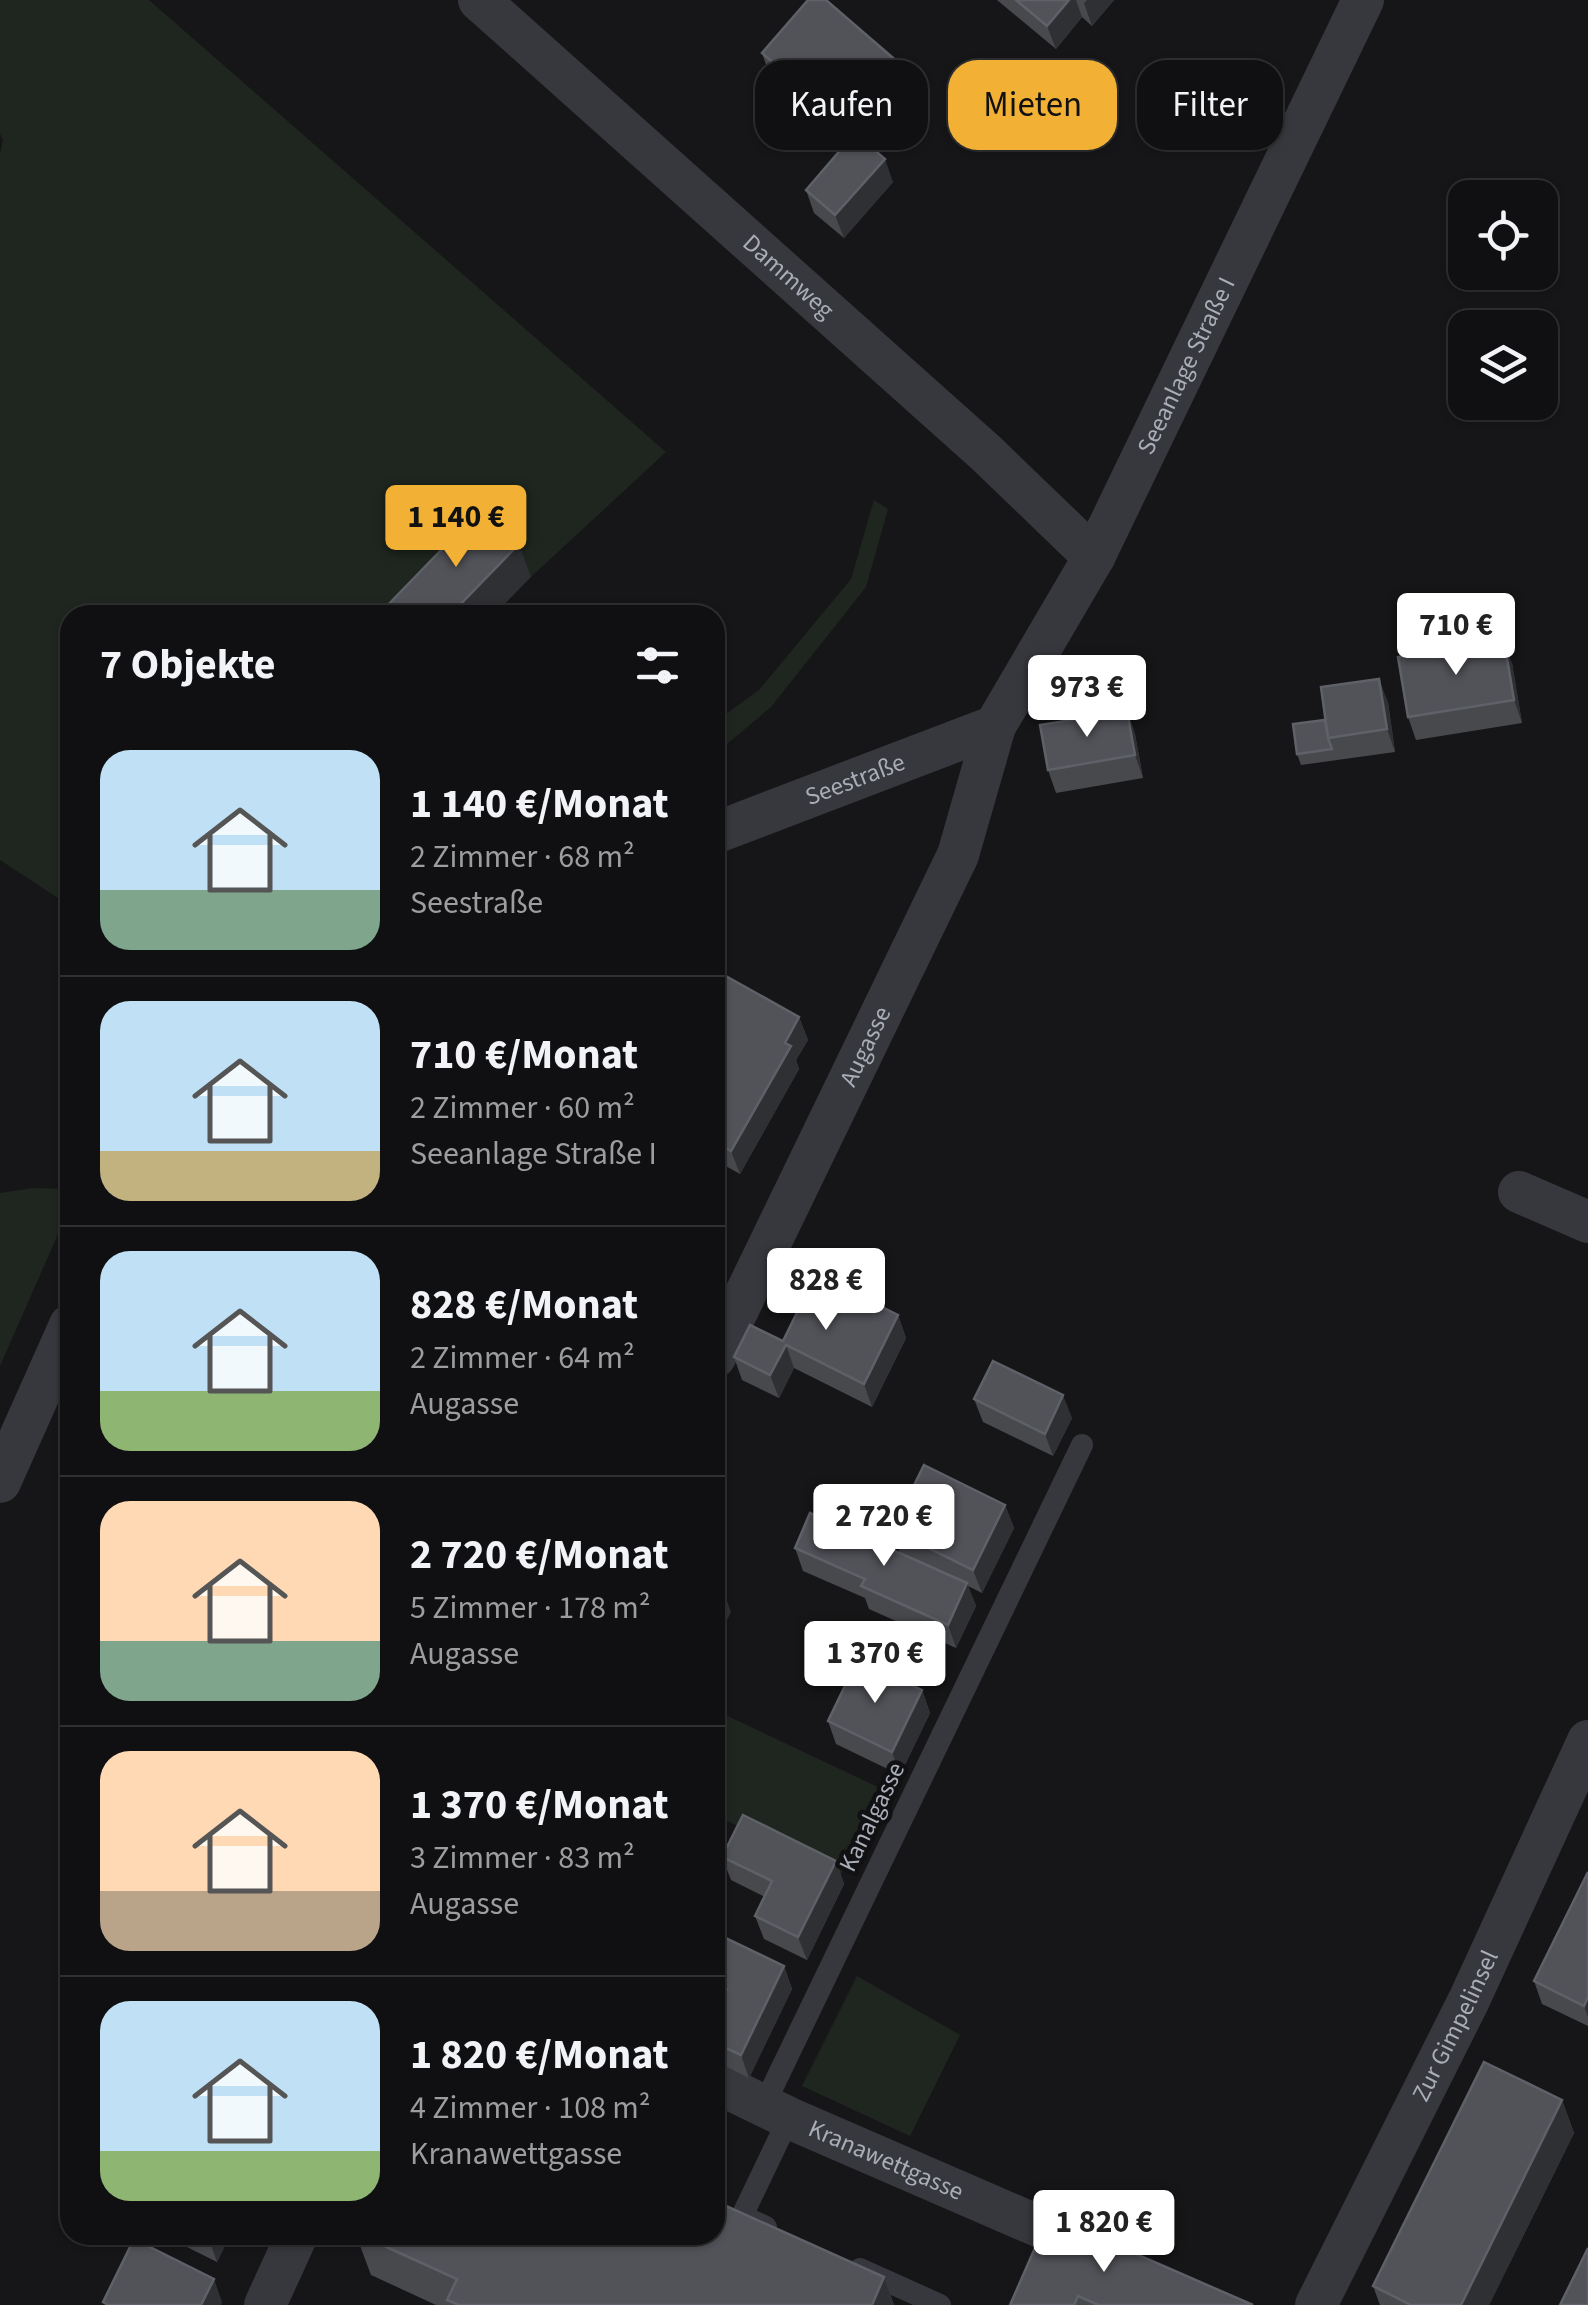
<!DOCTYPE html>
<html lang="de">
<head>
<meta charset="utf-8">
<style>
  body { margin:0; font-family:"Source Sans 3",sans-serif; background:#19191b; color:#f1f3f6; height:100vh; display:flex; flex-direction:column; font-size:38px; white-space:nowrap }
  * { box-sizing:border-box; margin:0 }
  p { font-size:32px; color:#9c9d9f }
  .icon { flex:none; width:55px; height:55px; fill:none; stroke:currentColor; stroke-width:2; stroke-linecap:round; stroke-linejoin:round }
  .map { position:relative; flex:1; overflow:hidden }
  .panel { position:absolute; left:60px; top:605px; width:665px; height:1640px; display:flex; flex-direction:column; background:#101012; border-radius:30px; box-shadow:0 2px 8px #0004,0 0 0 2px #303032 }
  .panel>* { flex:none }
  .top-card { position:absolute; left:755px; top:60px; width:682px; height:90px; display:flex; gap:20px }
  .fabs { position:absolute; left:1448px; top:180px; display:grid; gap:20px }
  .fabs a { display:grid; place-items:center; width:110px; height:110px; border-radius:20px; background:#101012; box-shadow:0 2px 8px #0004,0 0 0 2px #303032; font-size:50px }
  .price { position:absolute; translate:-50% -85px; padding:0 22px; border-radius:10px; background:#fff; color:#222; font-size:32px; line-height:65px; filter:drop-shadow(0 2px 5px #0008) }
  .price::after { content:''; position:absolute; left:50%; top:60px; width:30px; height:22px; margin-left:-15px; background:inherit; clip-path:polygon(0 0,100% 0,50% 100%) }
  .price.on { background:#f2b134; color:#111 }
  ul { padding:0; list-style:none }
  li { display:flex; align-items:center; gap:30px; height:250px; padding:0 40px }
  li+li { border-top:2px solid #303032 }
  li span { display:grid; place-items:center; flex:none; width:280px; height:200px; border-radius:30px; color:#555 }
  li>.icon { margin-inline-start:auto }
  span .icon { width:120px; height:120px; fill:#fffc; stroke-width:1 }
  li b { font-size:42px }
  h2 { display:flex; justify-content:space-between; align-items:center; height:120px; padding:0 40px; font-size:42px }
  .pill { padding:0 35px; border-radius:30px; background:#101012; box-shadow:0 2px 8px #0004,0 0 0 2px #303032; font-size:35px; line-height:90px }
  .pill.on { background:#f2b134; color:#111 }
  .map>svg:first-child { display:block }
  .green { fill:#1e261f }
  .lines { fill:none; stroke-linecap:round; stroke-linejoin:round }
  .lane { stroke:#37383d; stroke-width:22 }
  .street { stroke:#37383d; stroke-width:42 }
  .wall { fill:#47494d }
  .shaded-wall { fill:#2f3033 }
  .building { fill:#525359; stroke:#5f6168; stroke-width:2.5 }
  .labels { text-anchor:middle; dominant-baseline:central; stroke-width:9; stroke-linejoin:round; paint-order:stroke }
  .street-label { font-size:25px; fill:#a8adb8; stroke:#111113 }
</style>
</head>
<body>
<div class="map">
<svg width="1588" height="2305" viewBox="0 0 1588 2305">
  <rect width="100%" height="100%" fill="#161618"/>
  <g class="green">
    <path d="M 0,0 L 149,0 L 666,452 L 531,577 L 494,541 L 422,615 L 360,615 L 350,608 L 339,615 L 70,615 L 70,906 L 0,860 L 0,154 L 3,140 L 0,134 Z"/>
    <path d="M 874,500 L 888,509 L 866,587 L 771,707 L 715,754 L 715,722 L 759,690 L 851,579 Z"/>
    <path d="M 33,1188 L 70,1189 L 70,1207 L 0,1366 L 0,1193 Z"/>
    <path d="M 715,1710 L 882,1789 L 840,1876 L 715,1815 Z"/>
    <path d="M 857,1976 L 960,2035 L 910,2136 L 802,2086 Z"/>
  </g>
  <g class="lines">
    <g class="lane">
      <path d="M 764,2105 L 1082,1445"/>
      <path d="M 766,2227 L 742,2216 L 789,2118"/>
      <path d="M 860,2269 L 940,2305"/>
    </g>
    <g class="street">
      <path id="s1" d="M 479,0 L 986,453 L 1094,557"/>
      <path id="s2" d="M 715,833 L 995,726"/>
      <path d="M 1519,1192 L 1588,1222"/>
      <path id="s3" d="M 715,1357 L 958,855 L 995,726 L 1094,557 L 1363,0"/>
      <path d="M 0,1482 L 70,1325"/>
      <path id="s4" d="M 715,2082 L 789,2118 L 1098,2252"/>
      <path d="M 265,2305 L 297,2235"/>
      <path id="s5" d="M 1316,2305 L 1469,2000 L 1588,1741"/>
    </g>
  </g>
  <g class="wall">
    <path d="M 997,0 L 1114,0 L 1092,26 L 1082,17 L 1056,49 Z"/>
    <path d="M 762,53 L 900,64 L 909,87 L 863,140 L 893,182 L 844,238 L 814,213 L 806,190 L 852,137 L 821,110 L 817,116 L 770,76 Z"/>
    <path d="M 1512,663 L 1522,723 L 1416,740 L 1408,717 Z"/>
    <path d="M 1388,702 L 1395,752 L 1301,765 L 1297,754 L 1325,720 Z"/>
    <path d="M 1127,711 L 1135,734 L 1143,778 L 1056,793 L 1048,770 Z"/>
    <path d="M 715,970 L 799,1017 L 808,1040 L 796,1060 L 799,1069 L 740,1174 L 715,1160 Z"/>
    <path d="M 898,1315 L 906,1338 L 872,1407 L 794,1368 L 779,1398 L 742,1380 L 734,1357 L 783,1341 Z"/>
    <path d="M 974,1399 L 1072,1418 L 1053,1456 L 983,1422 Z"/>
    <path d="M 1005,1505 L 1014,1528 L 982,1593 L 968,1586 L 976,1606 L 956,1648 L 869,1609 L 865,1598 L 803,1571 L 795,1548 L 918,1561 L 900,1553 L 892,1530 Z"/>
    <path d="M 922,1690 L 930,1713 L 900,1775 L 836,1744 L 828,1721 Z"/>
    <path d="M 722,1857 L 836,1861 L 844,1884 L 807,1960 L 764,1939 L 755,1916 L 765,1897 L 731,1880 Z"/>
    <path d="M 1588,1872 L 1588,2026 L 1542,2004 L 1534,1981 Z"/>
    <path d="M 715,1933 L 784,1966 L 792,1989 L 749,2078 L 715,2061 L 715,2012 L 719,2004 L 715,2002 Z"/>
    <path d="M 1562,2100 L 1574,2133 L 1489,2305 L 1380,2305 L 1373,2286 Z"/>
    <path d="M 1049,2216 L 1253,2305 L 1010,2305 Z"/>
    <path d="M 163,2235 L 230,2235 L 217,2262 Z"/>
    <path d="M 356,2235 L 884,2277 L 894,2305 L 436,2305 L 371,2275 Z"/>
  </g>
  <g class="shaded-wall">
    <path d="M 1069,0 L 1076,0 L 1082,17 L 1056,49 L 1047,26 Z"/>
    <path d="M 1087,0 L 1114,0 L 1092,26 L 1084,3 Z"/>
    <path d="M 900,64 L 909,87 L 859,144 L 851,121 Z"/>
    <path d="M 812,87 L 821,110 L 817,116 L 808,93 Z"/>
    <path d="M 885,159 L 893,182 L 844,238 L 835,215 Z"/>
    <path d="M 519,544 L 531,577 L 494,615 L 450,615 Z"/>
    <path d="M 1504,640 L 1512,663 L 1522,723 L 1514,700 Z"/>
    <path d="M 1379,679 L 1388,702 L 1395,752 L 1387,729 Z"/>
    <path d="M 1127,711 L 1135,734 L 1143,778 L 1135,755 Z"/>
    <path d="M 799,1017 L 808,1040 L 796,1060 L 799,1069 L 740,1174 L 731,1151 L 785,1043 Z"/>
    <path d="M 898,1315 L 906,1338 L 872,1407 L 864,1384 Z"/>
    <path d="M 786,1345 L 794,1368 L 779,1398 L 770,1375 Z"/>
    <path d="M 1063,1395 L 1072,1418 L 1053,1456 L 1045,1434 Z"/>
    <path d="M 1005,1505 L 1014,1528 L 982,1593 L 973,1570 Z"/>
    <path d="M 967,1583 L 976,1606 L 956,1648 L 948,1625 Z"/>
    <path d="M 723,1589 L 731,1612 L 715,1644 L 715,1604 Z"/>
    <path d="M 922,1690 L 930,1713 L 900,1775 L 892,1752 Z"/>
    <path d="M 836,1861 L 844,1884 L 807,1960 L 798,1937 Z"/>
    <path d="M 784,1966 L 792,1989 L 749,2078 L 741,2055 Z"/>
    <path d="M 1588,1997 L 1588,2017 L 1584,2006 Z"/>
    <path d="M 1562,2100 L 1574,2133 L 1489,2305 L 1461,2305 Z"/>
    <path d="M 211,2235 L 230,2235 L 217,2262 L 209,2239 Z"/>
    <path d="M 884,2277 L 894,2305 L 872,2305 Z"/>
    <path d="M 214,2279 L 222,2302 L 221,2305 L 201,2305 Z"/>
  </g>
  <g class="building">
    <path d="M 808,0 L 826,0 L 900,64 L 851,121 L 812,87 L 808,93 L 762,53 Z"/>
    <path d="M 1016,0 L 1069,0 L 1047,26 Z"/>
    <path d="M 855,133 L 885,159 L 835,215 L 806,190 Z"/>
    <path d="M 482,508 L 519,544 L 450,615 L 392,615 L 385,608 Z"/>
    <path d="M 1504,640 L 1514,700 L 1408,717 L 1398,657 Z"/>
    <path d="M 1379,679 L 1387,729 L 1328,738 L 1321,687 Z"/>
    <path d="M 1127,711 L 1135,755 L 1048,770 L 1040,725 Z"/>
    <path d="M 1325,720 L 1328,738 L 1332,749 L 1297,754 L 1293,724 Z"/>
    <path d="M 715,970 L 799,1017 L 785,1043 L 791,1046 L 731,1151 L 715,1142 Z"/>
    <path d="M 816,1274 L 898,1315 L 864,1384 L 786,1345 L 770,1375 L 734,1357 L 750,1325 L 783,1341 Z"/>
    <path d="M 993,1361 L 1063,1395 L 1045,1434 L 974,1399 Z"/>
    <path d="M 924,1465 L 1005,1505 L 973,1570 L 892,1530 Z"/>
    <path d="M 810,1513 L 967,1583 L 948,1625 L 861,1586 L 865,1579 L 795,1548 Z"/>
    <path d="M 715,1585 L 723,1589 L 715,1604 Z"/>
    <path d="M 858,1659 L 922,1690 L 892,1752 L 828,1721 Z"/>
    <path d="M 743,1815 L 836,1861 L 798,1937 L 755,1916 L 772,1881 L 722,1857 Z"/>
    <path d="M 1588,1872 L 1588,1997 L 1584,2006 L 1534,1981 Z"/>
    <path d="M 715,1933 L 784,1966 L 741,2055 L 715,2043 L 715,2012 L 727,1989 L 715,1983 Z"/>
    <path d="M 1484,2062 L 1562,2100 L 1461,2305 L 1411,2305 L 1373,2286 Z"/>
    <path d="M 715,2201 L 884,2277 L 872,2305 L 459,2305 L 447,2300 L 457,2279 L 360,2235 L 715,2235 Z"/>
    <path d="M 1049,2216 L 1253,2305 L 1095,2305 L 1096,2304 L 1078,2296 L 1074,2305 L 1010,2305 Z"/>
    <path d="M 134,2239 L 214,2279 L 201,2305 L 108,2305 L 103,2302 Z"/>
    <path d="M 1588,2248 L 1588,2305 L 1560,2305 Z"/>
  </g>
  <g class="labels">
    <g class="street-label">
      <text stroke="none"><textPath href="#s1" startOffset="415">Dammweg</textPath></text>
      <text stroke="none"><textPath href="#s3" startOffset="1100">Seeanlage Straße I</textPath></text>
      <text stroke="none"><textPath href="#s2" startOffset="150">Seestraße</textPath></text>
      <text stroke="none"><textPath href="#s3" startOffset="345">Augasse</textPath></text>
      <text transform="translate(872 1817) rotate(-64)">Kanalgasse</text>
      <text stroke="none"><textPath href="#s5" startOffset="312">Zur Gimpelinsel</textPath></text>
      <text stroke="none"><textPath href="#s4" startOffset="188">Kranawettgasse</textPath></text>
    </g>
  </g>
</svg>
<div class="fabs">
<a><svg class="icon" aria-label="locate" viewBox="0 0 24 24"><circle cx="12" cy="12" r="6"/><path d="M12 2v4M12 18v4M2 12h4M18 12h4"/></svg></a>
<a><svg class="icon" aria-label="layers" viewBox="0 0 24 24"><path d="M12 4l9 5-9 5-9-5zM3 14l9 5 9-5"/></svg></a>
</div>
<b class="price on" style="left:456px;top:570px">1 140 €</b>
<b class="price" style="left:1456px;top:678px">710 €</b>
<b class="price" style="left:1087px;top:740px">973 €</b>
<b class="price" style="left:826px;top:1333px">828 €</b>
<b class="price" style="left:884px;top:1569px">2 720 €</b>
<b class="price" style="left:875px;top:1706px">1 370 €</b>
<b class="price" style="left:1104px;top:2275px">1 820 €</b>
<div class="top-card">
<a class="pill">Kaufen</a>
<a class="pill on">Mieten</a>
<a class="pill">Filter</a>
</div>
<section class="panel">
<h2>7 Objekte<svg class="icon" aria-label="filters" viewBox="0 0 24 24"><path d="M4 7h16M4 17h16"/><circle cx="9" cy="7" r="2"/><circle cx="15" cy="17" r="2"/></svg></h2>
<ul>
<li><span style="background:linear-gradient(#bfe0f5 70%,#7fa58c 0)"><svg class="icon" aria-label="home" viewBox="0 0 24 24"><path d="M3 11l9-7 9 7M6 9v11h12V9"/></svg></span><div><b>1 140 €/Monat</b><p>2 Zimmer · 68 m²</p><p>Seestraße</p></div></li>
<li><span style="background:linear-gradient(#bfe0f5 75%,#c2b280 0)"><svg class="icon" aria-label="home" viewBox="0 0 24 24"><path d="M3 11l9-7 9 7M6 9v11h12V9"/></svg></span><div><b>710 €/Monat</b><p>2 Zimmer · 60 m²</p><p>Seeanlage Straße I</p></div></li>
<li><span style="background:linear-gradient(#bfe0f5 70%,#8fb573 0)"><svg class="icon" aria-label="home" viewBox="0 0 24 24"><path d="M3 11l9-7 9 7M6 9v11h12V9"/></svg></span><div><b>828 €/Monat</b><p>2 Zimmer · 64 m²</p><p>Augasse</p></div></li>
<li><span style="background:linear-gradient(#ffd9b3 70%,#7fa58c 0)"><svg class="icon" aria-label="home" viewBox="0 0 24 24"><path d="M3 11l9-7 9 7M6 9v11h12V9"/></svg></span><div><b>2 720 €/Monat</b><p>5 Zimmer · 178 m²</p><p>Augasse</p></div></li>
<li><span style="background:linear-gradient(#ffd9b3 70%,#b9a48a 0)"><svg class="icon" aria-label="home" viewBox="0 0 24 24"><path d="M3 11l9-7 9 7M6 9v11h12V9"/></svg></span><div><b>1 370 €/Monat</b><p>3 Zimmer · 83 m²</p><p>Augasse</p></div></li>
<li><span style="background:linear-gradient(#bfe0f5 75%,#8fb573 0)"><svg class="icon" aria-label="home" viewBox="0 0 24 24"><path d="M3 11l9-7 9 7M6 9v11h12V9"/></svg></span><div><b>1 820 €/Monat</b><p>4 Zimmer · 108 m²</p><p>Kranawettgasse</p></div></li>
</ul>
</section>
</div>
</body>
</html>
